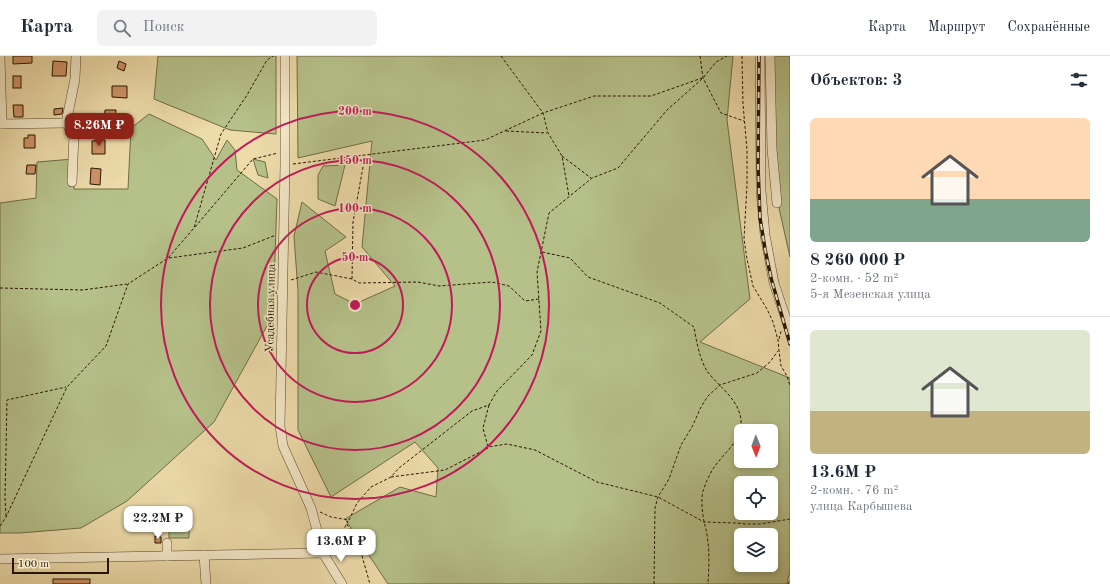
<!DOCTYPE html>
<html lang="ru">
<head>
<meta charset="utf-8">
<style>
  body { margin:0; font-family:"Old Standard TT",serif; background:#f2f2f3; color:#1f2937; height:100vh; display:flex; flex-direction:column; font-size:15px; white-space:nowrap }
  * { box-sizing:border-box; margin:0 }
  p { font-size:13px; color:#747a83 }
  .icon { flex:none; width:22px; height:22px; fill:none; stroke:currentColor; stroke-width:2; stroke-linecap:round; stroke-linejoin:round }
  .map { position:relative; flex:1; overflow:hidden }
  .side { display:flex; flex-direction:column; background:#fff; width:320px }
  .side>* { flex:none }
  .needle { width:26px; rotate:179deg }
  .controls { position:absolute; left:734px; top:368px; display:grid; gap:8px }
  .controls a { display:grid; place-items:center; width:44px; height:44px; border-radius:6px; background:#fff; box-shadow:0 2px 6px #0003; font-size:20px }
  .scale { position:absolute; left:12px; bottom:10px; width:97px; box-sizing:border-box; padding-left:4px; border:2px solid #291600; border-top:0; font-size:11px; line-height:14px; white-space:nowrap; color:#291600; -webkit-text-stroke:3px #f3e8c8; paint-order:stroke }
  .price { position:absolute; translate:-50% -34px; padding:0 9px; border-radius:8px; background:#fff; color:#222; font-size:13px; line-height:26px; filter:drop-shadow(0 1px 2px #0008) }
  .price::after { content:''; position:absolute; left:50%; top:24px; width:12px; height:9px; margin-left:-6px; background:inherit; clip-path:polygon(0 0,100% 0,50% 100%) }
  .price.on { background:#8f2418; color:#fff }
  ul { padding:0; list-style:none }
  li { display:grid; align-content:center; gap:8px; height:212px; padding:0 20px }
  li+li { border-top:1px solid #e0e1e3 }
  li span { display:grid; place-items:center; height:124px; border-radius:6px; color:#555 }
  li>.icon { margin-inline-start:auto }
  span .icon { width:72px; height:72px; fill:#fffc; stroke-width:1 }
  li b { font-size:17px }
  h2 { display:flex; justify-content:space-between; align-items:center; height:48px; padding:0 20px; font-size:17px }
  header { display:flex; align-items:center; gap:24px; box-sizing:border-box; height:56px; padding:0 20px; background:#fff; border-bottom:1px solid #e0e1e3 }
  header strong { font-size:19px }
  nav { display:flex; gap:22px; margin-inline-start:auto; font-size:14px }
  .search { width:280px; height:36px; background:#f2f2f3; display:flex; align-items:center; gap:10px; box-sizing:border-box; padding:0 14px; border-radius:6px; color:#747a83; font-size:15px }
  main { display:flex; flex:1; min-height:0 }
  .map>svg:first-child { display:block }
  .green { fill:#b6c18a; stroke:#706c45; fill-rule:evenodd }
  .building { fill:#ce9265; stroke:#291600 }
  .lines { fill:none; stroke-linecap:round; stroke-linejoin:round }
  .minor-casing { stroke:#5a472a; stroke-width:10 }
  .path { stroke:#291600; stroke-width:1; stroke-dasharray:3 2; stroke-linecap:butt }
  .minor { stroke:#f3e8c8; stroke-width:9 }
  .rail-casing { stroke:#291600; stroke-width:3.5 }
  .rail { stroke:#f3e8c8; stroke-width:2; stroke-dasharray:6; stroke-linecap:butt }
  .ring { fill:none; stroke:#c2185b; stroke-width:2 }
  .labels { text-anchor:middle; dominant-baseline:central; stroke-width:3; stroke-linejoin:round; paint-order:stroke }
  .street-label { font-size:12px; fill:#291600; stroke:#f3e8c8 }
  .centre { fill:#c2185b; stroke:#f3e8c8; stroke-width:2 }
  .ring-label { font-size:12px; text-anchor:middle; font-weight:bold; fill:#c2185b; stroke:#f3e8c8; stroke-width:3; stroke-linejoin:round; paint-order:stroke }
</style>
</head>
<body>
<header>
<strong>Карта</strong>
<div class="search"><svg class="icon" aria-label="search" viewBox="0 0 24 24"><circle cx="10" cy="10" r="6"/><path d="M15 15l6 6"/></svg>Поиск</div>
<nav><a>Карта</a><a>Маршрут</a><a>Сохранённые</a></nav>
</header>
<main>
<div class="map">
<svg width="790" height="528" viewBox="0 0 790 528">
  <rect width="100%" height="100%" fill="#eddbaa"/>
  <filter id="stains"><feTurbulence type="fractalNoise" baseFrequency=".005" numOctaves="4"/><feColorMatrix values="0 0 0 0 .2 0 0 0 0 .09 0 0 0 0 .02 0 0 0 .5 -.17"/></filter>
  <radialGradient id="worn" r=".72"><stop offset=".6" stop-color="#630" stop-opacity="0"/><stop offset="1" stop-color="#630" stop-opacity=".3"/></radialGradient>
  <g class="green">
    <path d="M 158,0 L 276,0 L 276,78 L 230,74 L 154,43 Z"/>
    <path d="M 297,0 L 733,0 L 727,64 L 750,243 L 700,286 L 790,322 L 790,515 L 787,527 L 788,528 L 388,528 L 345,463 L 400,431 L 436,441 L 438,412 L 415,386 L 331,441 L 298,374 L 298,235 L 294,180 L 302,146 L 346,181 L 325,195 L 335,238 L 355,248 L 395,230 L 362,191 L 372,85 L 298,102 ZM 741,375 L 771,375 L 771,405 L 741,405 ZM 741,427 L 771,427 L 771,457 L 741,457 ZM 741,479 L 771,479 L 771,509 L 741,509 Z"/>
    <path d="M 772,0 L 790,0 L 790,201 L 775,134 Z"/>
    <path d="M 149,58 L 202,83 L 216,104 L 227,84 L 235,94 L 237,114 L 277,143 L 273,259 L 214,366 L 127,445 L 81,472 L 20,477 L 0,477 L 0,147 L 36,142 L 37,106 L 74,103 L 74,133 L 128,133 L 131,72 Z"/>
    <path d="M 253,103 L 265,106 L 268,122 L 258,119 Z"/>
    <path d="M 345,109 L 335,150 L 318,143 L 318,119 L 323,110 Z"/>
    <path d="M 189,462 L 189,482 L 169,482 L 169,463 Z"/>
  </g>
  <g class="building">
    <path d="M 13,0 L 32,0 L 32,7 L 13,8 Z"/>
    <path d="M 53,5 L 67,6 L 66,20 L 52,20 Z"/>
    <path d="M 119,5 L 126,8 L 124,15 L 117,12 Z"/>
    <rect x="13" y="20" width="8" height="12"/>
    <path d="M 112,30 L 127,30 L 127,42 L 112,41 Z"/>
    <path d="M 13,49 L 23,49 L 23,61 L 14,61 Z"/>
    <path d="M 63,52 L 62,58 L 54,59 L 54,53 Z"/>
    <path d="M 105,54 L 116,54 L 115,66 L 104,65 Z"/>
    <path d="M 28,79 L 35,79 L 35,92 L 24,92 L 24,82 L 28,82 Z"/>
    <path d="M 105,84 L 105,98 L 92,98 L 92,85 Z"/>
    <path d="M 27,109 L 36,109 L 35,118 L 26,118 Z"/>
    <path d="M 91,112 L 101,113 L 100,129 L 90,128 Z"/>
    <path d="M 155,480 L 161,481 L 161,487 L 155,487 Z"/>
    <rect x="53" y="523" width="37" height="5"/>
  </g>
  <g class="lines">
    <defs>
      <g id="minor">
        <path d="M 0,0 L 2,68"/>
        <path d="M 285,0 L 285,109 L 280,370 L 283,390 L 311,452 L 323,497 L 342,528"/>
        <path d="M 760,0 L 761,135 L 765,179 L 774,227 L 790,275"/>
        <path d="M 770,0 L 772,93 L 777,147"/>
        <path d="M 66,67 L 75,23 L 76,0"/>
        <path d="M 66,67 L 74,78 L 72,126"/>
        <path d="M 0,68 L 66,67"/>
        <path d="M 167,487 L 167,500"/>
        <path d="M 204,499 L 206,528"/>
        <path d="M 0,503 L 323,497"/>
      </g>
    </defs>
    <use href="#minor" class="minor-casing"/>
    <g class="path">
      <path d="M 501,0 L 543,57 L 548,77 L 562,100 L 569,140"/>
      <path d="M 700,0 L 703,22 L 721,57 L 744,65"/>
      <path d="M 742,0 L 743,48 L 747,94 L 747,129 L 744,183 L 747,203 L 753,230 L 767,253 L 773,266 L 778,284 L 779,295 L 781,310 L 787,320 L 790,330"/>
      <path d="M 506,75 L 547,77"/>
      <path d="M 562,100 L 591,122"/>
      <path d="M 293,108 L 485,84 L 543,57 L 594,40 L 651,40 L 702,22"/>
      <path d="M 195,171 L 253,103 L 278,97"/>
      <path d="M 542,196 L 570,202 L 588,221 L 660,247 L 694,271 C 696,284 700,304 707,315 C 718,330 739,343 741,364 C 743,383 725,396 715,410 C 710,417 706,426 703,435 C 701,443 702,456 704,465 C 704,468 706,471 706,474 C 710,491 709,511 708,528"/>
      <path d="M 169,202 L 243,192 L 276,179"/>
      <path d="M 352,223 L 353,166 L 365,100"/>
      <path d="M 291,224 L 316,216 L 352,223 L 359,227 L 418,226 L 439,230 L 492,226 L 509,230 L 525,245 L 539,243"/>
      <path d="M 0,232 L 83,234 L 127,228"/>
      <path d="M 779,283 L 781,275"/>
      <path d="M 489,349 L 483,372 L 488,391 L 507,388 L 535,394 L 597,426 L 658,441 L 704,466 L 736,467 L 746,468 L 760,468 L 790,463"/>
      <path d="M 391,421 L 445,414 L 488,392"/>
      <path d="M 320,456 L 331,461 L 349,464 L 357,447 L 371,431 L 391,421 L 399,412 L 472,355 L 489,349 L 497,335 L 532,299 L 541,275 L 537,216 L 549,157 L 592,122 L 618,112 L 667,54 L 703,22 L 716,6 L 727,0"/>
      <path d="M 6,460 L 5,442 L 7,344 L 66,331"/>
      <path d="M 347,468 L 362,500 L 370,528"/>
      <path d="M 0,470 L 6,461 L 67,331 L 106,290 L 128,228 L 168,202 L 194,172 L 221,78 L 247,39 L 267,4 L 273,0"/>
      <path d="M 330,491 L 338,485 L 348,465"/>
      <path d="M 654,528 L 655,452 L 658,441 L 669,423 L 681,389 L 692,371 L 701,351 L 708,340 L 720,329 L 757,317 L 770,306 L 778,295"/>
      <path d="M 788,528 L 790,524"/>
    </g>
    <use href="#minor" class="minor"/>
    <defs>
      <path id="rail" d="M 759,0 L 758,110 L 760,162 L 765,193 L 771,222 L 790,288"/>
    </defs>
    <use href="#rail" class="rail-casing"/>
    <use href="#rail" class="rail"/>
  </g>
  <g class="ring">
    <circle cx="355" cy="249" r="48"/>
    <circle cx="355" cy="249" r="97"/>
    <circle cx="355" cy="249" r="145"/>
    <circle cx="355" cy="249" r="194"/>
  </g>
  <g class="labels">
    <g class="street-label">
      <text transform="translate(271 252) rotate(-89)">Усадебная улица</text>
    </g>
  </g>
  <circle cx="355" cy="249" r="6" class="centre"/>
  <g class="ring-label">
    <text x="355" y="59">200 m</text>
    <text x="355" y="108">150 m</text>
    <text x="355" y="156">100 m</text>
    <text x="355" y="205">50 m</text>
  </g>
  <rect width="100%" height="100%" filter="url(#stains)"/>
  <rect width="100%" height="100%" fill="url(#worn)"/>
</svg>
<div class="controls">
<a><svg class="needle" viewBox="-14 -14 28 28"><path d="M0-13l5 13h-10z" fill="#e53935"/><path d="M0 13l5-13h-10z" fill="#747a83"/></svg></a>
<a><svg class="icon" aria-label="locate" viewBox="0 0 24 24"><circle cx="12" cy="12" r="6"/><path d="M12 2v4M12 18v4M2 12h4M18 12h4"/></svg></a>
<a><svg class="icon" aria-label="layers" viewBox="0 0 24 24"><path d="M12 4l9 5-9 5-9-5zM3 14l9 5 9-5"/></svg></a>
</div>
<div class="scale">100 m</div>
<b class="price on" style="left:99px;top:91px">8.26M ₽</b>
<b class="price" style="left:158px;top:484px">22.2M ₽</b>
<b class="price" style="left:341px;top:507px">13.6M ₽</b>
</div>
<section class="side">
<h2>Объектов: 3<svg class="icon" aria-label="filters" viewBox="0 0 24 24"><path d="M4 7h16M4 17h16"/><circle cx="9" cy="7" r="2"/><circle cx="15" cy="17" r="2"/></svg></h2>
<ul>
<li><span style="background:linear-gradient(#ffd9b3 65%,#7fa58c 0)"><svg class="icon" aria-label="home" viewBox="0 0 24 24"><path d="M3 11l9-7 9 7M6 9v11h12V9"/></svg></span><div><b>8 260 000 ₽</b><p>2-комн. · 52 m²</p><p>5-я Мезенская улица</p></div></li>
<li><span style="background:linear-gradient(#dfe7d0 65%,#c2b280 0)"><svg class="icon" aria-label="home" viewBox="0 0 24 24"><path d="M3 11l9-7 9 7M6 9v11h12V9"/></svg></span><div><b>13.6M ₽</b><p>2-комн. · 76 m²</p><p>улица Карбышева</p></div></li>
</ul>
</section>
</main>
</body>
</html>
